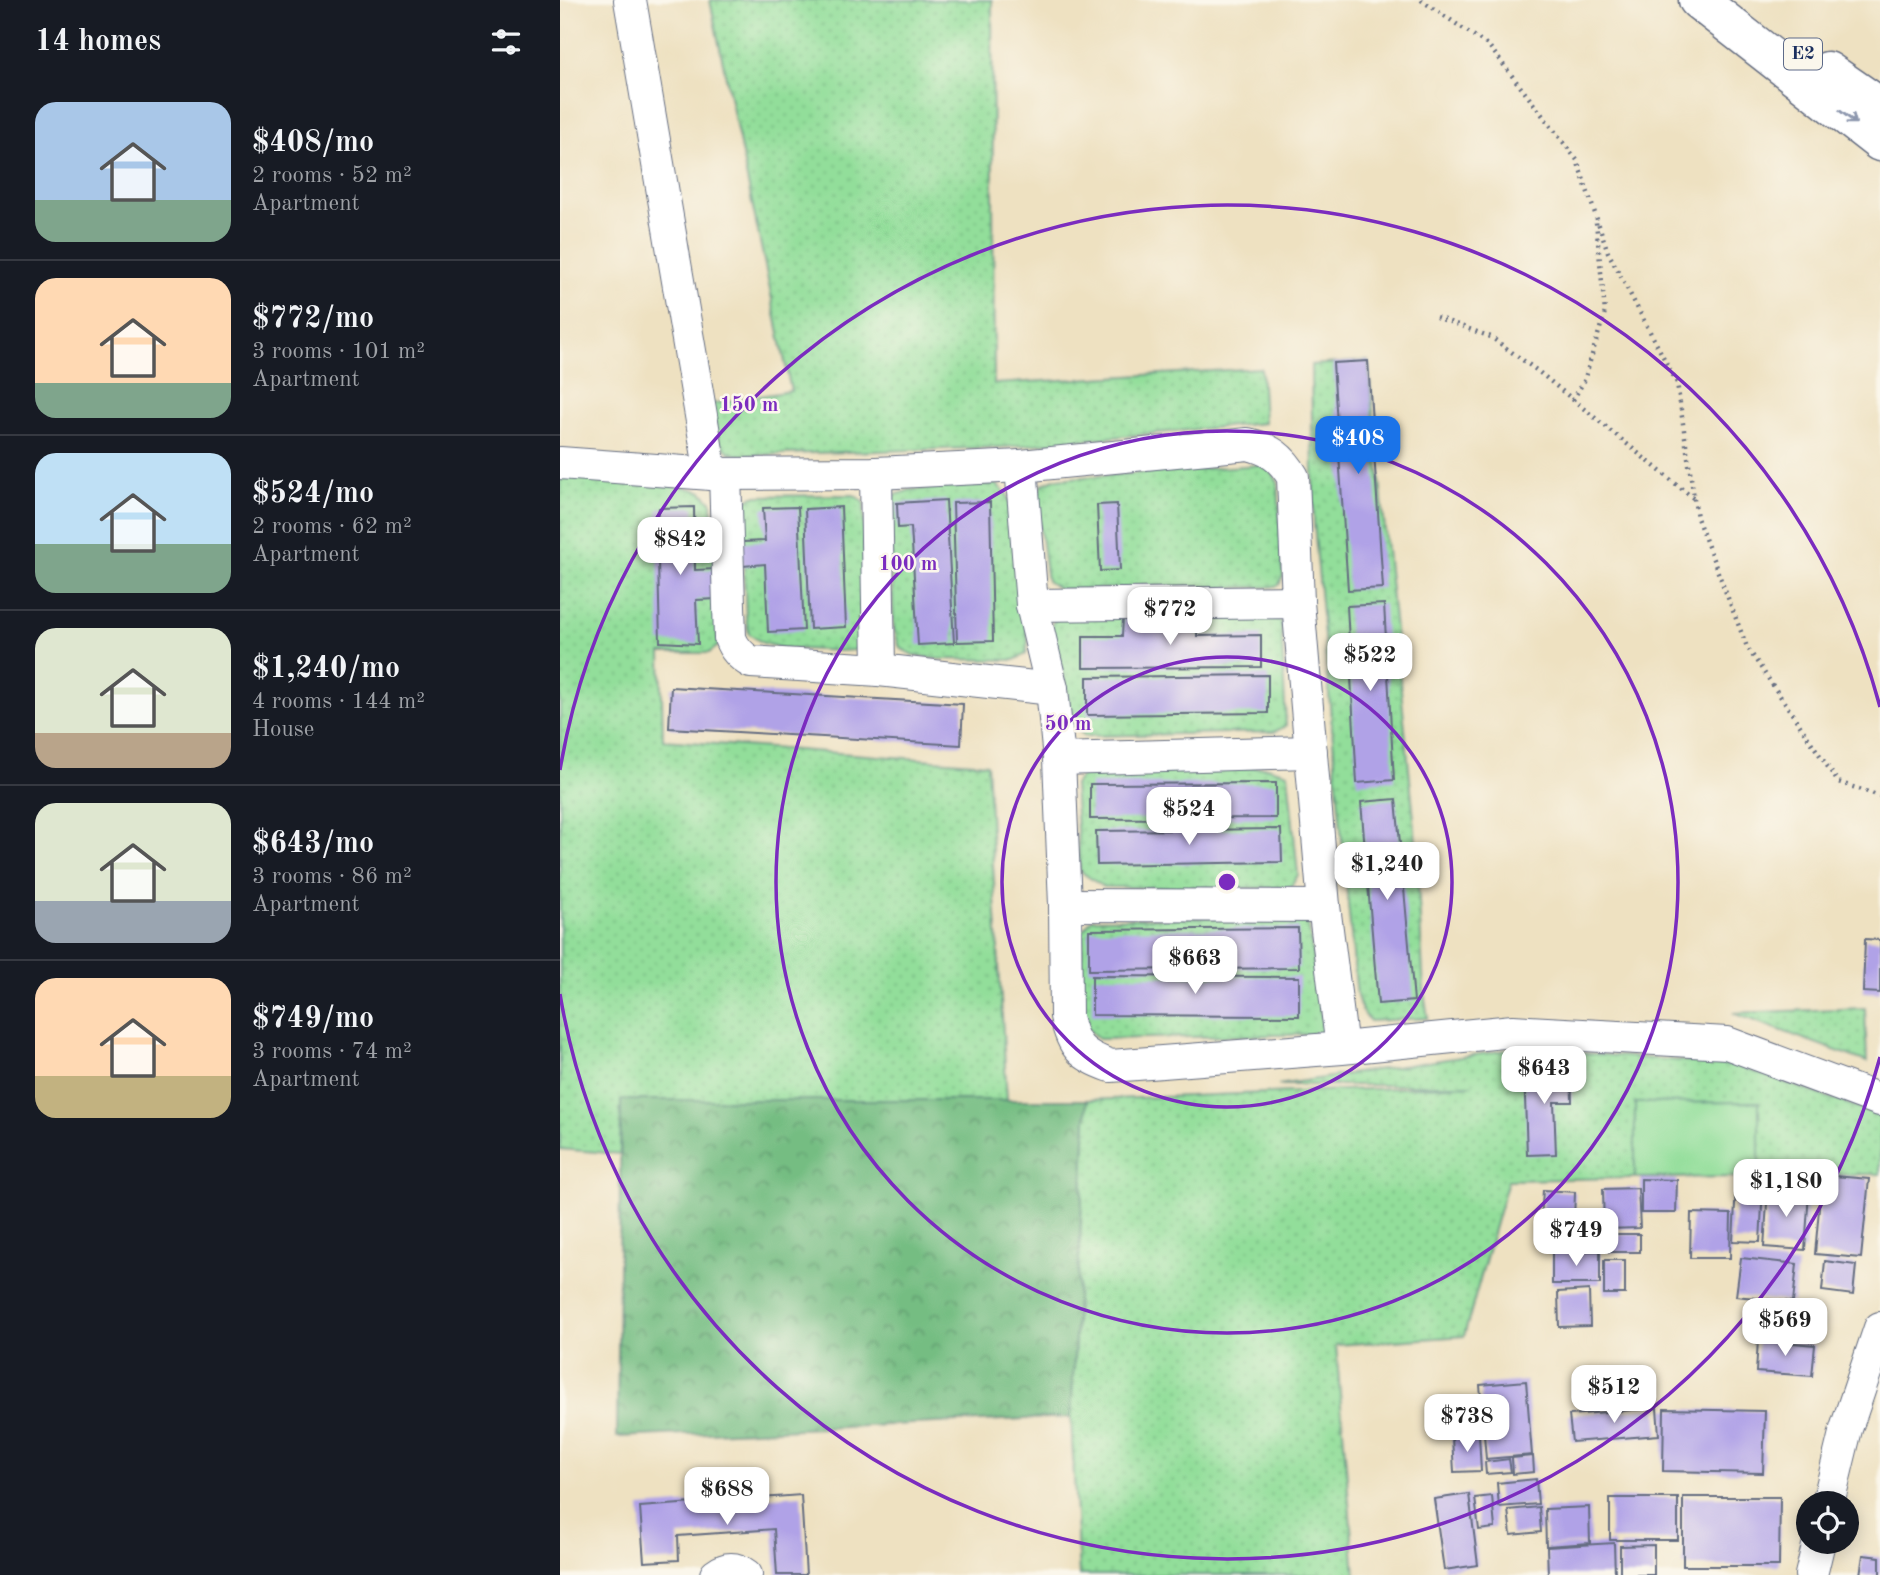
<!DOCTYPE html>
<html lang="en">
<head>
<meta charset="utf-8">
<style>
  body { margin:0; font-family:"Old Standard TT",serif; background:#20242c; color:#f1f3f6; height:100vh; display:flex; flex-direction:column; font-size:26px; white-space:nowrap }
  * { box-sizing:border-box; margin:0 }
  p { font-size:23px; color:#9ea1a6 }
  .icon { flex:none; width:38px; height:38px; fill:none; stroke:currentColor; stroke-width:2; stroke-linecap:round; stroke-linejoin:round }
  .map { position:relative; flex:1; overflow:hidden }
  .side { display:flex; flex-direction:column; background:#171b24; width:560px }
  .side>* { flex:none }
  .controls { position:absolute; left:1236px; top:1491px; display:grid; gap:14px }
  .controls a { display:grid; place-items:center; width:63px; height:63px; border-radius:50%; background:#171b24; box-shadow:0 4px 18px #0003; font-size:35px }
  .price { position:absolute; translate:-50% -60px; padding:0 16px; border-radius:14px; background:#fff; color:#222; font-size:23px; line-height:46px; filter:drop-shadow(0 2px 4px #0008) }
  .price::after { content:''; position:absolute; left:50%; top:42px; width:21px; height:16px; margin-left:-10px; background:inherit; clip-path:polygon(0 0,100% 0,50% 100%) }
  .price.on { background:#1a73e8; color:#fff }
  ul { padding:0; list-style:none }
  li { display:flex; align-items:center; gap:21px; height:175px; padding:0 35px }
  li+li { border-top:2px solid #363941 }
  li span { display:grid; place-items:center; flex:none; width:196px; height:140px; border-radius:21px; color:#555 }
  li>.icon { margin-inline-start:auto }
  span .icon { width:84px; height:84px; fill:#fffc; stroke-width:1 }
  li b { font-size:30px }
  h2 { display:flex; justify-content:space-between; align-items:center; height:84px; padding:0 35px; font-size:30px }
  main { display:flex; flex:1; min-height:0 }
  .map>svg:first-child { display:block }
  .grass { fill:url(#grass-dots); stroke:#56867c; stroke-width:2 }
  .forest { fill:url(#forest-crowns); stroke:#487670; stroke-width:2 }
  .park { fill:#92de9a; stroke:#56867c; stroke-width:2 }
  .building { fill:#b0a2e7 }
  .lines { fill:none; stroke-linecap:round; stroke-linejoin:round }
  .minor-casing { stroke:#656d81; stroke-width:34 }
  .highway-casing { stroke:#656d81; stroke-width:41 }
  .path { stroke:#656d81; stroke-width:4.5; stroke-dasharray:2 5; stroke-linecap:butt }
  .minor { stroke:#fff; stroke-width:32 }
  .highway { stroke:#fff; stroke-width:38 }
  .oneway { stroke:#8d97ae }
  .ring { fill:none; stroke:#7b2cbf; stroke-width:3.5 }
  .labels { text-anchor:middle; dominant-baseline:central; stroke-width:5; stroke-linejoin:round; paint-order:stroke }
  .shield { fill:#fbf7ec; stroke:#5e6b89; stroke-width:2 }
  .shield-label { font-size:19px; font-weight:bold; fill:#1b2f5e }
  .centre { fill:#7b2cbf; stroke:#fbf7ec; stroke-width:3.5 }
  .ring-label { font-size:21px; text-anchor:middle; font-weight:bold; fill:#7b2cbf; stroke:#fbf7ec; stroke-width:5; stroke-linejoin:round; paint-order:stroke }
</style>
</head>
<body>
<main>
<section class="side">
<h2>14 homes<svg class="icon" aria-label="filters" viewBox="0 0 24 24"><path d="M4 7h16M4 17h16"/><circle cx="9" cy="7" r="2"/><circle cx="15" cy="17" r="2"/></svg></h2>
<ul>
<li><span style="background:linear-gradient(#a9c7e8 70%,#7fa58c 0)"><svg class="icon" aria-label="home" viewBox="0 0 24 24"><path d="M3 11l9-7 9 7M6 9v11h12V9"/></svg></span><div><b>$408/mo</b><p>2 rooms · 52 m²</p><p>Apartment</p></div></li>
<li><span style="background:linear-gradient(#ffd9b3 75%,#7fa58c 0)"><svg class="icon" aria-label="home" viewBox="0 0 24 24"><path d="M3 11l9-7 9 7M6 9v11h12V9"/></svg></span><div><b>$772/mo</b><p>3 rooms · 101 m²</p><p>Apartment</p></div></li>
<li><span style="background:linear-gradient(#bfe0f5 65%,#7fa58c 0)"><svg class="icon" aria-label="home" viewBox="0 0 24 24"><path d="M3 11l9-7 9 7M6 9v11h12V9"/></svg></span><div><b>$524/mo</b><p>2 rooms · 62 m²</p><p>Apartment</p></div></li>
<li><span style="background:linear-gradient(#dfe7d0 75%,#b9a48a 0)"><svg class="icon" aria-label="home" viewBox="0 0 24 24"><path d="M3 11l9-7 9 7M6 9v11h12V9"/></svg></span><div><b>$1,240/mo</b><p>4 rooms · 144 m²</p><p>House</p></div></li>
<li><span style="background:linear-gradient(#dfe7d0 70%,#9aa5b1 0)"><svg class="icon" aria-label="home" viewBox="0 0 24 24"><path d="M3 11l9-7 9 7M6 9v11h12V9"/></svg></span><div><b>$643/mo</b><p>3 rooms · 86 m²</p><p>Apartment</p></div></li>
<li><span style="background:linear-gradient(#ffd9b3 70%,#c2b280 0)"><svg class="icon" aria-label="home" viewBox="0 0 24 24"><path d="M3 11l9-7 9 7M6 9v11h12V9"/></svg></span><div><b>$749/mo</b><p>3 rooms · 74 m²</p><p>Apartment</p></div></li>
</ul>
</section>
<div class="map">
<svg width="1320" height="1575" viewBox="0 0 1320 1575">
  <defs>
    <pattern id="grass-dots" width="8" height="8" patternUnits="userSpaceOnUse" patternTransform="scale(1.75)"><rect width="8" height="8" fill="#92de9a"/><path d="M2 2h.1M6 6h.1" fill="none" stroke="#7dbf87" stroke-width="1.8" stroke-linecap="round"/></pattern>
    <pattern id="forest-crowns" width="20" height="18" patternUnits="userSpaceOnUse" patternTransform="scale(1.75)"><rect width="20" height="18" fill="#75bd82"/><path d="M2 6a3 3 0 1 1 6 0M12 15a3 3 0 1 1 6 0" fill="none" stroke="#5f9a6e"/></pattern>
  </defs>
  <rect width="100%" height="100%" fill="#fbf7ec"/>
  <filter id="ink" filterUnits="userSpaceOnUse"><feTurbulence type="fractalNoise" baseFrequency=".0143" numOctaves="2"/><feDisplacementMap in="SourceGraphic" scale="14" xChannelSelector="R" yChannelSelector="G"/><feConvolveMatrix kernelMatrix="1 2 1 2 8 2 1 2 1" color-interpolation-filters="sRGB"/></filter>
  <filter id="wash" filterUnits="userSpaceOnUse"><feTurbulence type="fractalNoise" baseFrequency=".00686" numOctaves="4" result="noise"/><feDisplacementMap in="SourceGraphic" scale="28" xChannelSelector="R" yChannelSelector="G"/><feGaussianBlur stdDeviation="1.57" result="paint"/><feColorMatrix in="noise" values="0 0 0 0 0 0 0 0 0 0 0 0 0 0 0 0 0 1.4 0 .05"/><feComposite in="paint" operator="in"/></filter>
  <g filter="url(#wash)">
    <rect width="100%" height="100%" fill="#eee1c1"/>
    <g class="grass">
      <path d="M 150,0 L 432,0 L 434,384 L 701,368 L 704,423 L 446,447 L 191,455 C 186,455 179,455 174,454 C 155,448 154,420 151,404 L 231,391 Z"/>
      <path d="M 808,361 L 855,829 L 864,992 L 868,1018 L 810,1021 L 802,1011 L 797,996 L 782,842 L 754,523 L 751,365 Z"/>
      <path d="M 700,465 L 710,470 L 718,482 L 723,576 L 719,585 L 711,587 L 499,589 L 487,581 L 476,498 L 483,484 L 494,479 Z"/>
      <path d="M 0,474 L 124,487 L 142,492 L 152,503 L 158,646 L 149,653 L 101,653 L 103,740 L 427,764 L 447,1100 L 62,1100 L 60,1154 L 0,1149 Z"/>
      <path d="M 436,484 L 447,494 L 453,515 L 468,641 L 466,654 L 454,660 L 377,659 L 353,655 L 340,648 L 334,629 L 329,507 L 335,495 L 350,490 Z"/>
      <path d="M 294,495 L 304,502 L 304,644 L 296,650 L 280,651 L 222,648 L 203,643 L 189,634 L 186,619 L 182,520 L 184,503 L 193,496 Z"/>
      <path d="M 707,614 L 721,622 L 726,726 L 714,732 L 525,736 L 513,726 L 505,682 L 491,627 L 496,616 Z"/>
      <path d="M 706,767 L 728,773 L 738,875 L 730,888 L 543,887 L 520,871 L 514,785 L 527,769 Z"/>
      <path d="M 747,916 L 764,1034 L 539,1039 L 522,1024 L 522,931 L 532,919 Z"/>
      <path d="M 1305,1008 L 1307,1062 L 1173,1013 Z"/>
      <path d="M 959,1048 L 1173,1065 L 1314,1113 L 1320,1118 L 1320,1174 L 948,1180 L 904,1336 L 776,1345 L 795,1575 L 519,1575 L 511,1417 L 527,1100 L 913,1085 L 718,1085 Z"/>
    </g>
    <path class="forest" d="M 61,1100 L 527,1100 L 511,1417 L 57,1437 Z"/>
    <path class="park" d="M 1199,1102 L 1199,1177 L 1075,1178 L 1075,1103 Z"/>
    <g id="blocks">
      <g class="building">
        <path d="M 808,361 L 823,588 L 788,590 L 773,363 Z"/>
        <path d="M 386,500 L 394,643 L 358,645 L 351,527 L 338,528 L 337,503 Z"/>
        <path d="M 430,502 L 433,641 L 397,642 L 393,503 Z"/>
        <path d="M 557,504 L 560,570 L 540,571 L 537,505 Z"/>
        <path d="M 134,507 L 135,570 L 156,569 L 157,599 L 136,600 L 138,644 L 100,642 L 97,518 L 99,508 Z"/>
        <path d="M 238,507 L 244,630 L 208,632 L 205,564 L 183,566 L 182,542 L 205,541 L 203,508 Z"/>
        <path d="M 281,507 L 286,627 L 250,629 L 245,509 Z"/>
        <path d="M 824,604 L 834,780 L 797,783 L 787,606 Z"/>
        <path d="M 563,618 L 638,618 L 637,636 L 701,635 L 701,667 L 523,668 L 523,636 L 562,636 Z"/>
        <path d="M 708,675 L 708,713 L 527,715 L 527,677 Z"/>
        <path d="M 111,687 L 403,704 L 401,745 L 109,728 Z"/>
        <path d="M 716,783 L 716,818 L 530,819 L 530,784 Z"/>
        <path d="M 836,799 L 854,1001 L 818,1004 L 801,802 Z"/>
        <path d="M 721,829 L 722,862 L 537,865 L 536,831 Z"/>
        <path d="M 738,928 L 739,968 L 529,970 L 529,930 Z"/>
        <path d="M 1305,939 L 1320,940 L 1320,993 L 1303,992 Z"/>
        <path d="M 532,976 L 739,977 L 739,1016 L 532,1015 Z"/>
        <path d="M 1011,1067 L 1012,1102 L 994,1102 L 996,1154 L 967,1155 L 964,1069 Z"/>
        <path d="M 1262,1175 L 1309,1179 L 1301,1258 L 1255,1254 Z"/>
        <path d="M 1081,1179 L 1117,1180 L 1116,1213 L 1081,1213 Z"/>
        <path d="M 1176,1185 L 1203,1186 L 1200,1242 L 1173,1241 Z"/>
        <path d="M 1078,1188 L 1080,1228 L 1044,1229 L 1043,1189 Z"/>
        <path d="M 1208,1189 L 1249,1192 L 1245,1250 L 1204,1247 Z"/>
        <path d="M 983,1190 L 1015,1192 L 1014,1221 L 981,1220 Z"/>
        <path d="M 1131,1213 L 1171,1214 L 1170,1258 L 1130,1258 Z"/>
        <rect x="1049" y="1234" width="31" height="18"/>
        <rect x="992" y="1251" width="48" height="33"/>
        <path d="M 1181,1258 L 1237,1264 L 1233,1302 L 1176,1296 Z"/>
        <rect x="1044" y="1260" width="21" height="34"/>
        <path d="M 1265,1261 L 1296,1265 L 1293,1295 L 1262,1291 Z"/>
        <path d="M 1029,1290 L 1030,1326 L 999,1327 L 998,1292 Z"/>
        <path d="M 1198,1340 L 1255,1345 L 1252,1376 L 1196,1372 Z"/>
        <path d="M 966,1381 L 972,1455 L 926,1459 L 920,1385 Z"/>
        <path d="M 1097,1408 L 1099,1435 L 1012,1442 L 1009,1415 Z"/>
        <path d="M 1104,1409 L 1205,1411 L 1203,1473 L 1103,1471 Z"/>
        <path d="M 919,1435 L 921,1471 L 894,1472 L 892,1437 Z"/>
        <path d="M 973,1456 L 974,1472 L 953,1474 L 952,1458 Z"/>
        <path d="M 949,1459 L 951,1472 L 926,1474 L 925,1462 Z"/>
        <path d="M 976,1479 L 978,1504 L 939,1507 L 937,1483 Z"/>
        <path d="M 909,1494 L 918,1565 L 884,1570 L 874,1499 Z"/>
        <path d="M 241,1495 L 246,1575 L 217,1575 L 214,1529 L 118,1536 L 119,1560 L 84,1562 L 80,1507 Z"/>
        <path d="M 932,1496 L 935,1528 L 919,1530 L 915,1498 Z"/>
        <path d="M 1123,1497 L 1220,1497 L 1219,1566 L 1123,1566 Z"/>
        <rect x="1050" y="1498" width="68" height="42"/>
        <path d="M 979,1507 L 981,1532 L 951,1535 L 948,1510 Z"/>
        <path d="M 1029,1507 L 1030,1543 L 986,1546 L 985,1509 Z"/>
        <path d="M 1054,1543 L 1055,1575 L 988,1575 L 987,1547 Z"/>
        <path d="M 1094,1545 L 1094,1575 L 1060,1575 L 1060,1546 Z"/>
        <path d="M 1303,1555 L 1320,1557 L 1320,1575 L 1300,1575 Z"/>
      </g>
    </g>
  </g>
  <g filter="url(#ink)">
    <use href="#blocks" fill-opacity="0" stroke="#656d81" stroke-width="2"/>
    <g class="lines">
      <defs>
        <g id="minor">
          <path d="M 0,463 L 151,474 L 70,0"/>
          <path d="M 316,473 L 319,670"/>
          <path d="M 151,474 L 316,473 L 461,466"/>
          <path d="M 165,474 L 170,638 C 174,649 180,656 191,662 L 319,670 L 492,689"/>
          <path d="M 472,605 L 738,602"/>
          <path d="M 499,759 L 751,752"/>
          <path d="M 505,905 L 764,906"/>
          <path d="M 782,1048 L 764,906 L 738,602 L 733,477 C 722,458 710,449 688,444 L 461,466 L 472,605 L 492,689 L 499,759 L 505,905 L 506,1016 C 512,1047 522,1056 551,1066 L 782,1048 L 953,1031 L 1167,1043 L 1320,1100"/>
          <path d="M 1268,1503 L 1286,1429 L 1320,1328"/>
          <path d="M 156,1575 C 166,1567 176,1567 186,1575"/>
          <path d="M 1251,1575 L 1259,1542"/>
        </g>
        <g id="highway">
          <path d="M 1138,0 L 1320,142"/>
          <path d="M 1268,71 L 1320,107"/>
        </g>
      </defs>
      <use href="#minor" class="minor-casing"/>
      <use href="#highway" class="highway-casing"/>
      <g class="path">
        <path d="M 861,0 L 929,46 L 1017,160 L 1048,252 L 1117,383 L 1137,518 L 1187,647 L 1278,782 L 1320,796"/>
        <path d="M 876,317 L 931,337 L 979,372 L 1133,498"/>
        <path d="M 1013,400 L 1024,381 L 1045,312 L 1036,222"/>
      </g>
      <use href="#minor" class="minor"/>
      <use href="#highway" class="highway"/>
    </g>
    <defs><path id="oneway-shaft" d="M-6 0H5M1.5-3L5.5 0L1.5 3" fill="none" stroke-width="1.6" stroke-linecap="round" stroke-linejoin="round" transform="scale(1.75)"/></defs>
    <use class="oneway" href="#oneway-shaft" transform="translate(1288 117) rotate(38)"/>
  </g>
  <g class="ring">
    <circle cx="667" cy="882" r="225"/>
    <circle cx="667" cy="882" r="451"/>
    <path d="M1320 1057A676 676 0 0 1 0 994M0 770A676 676 0 0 1 1320 707"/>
  </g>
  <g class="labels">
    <rect class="shield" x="1224" y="38.5" width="38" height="31" rx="5"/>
    <g class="shield-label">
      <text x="1243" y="54">E2</text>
    </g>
  </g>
  <circle cx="667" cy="882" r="10" class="centre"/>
  <g class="ring-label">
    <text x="189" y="411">150 m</text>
    <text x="348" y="570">100 m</text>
    <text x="508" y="730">50 m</text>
  </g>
</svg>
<div class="controls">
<a><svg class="icon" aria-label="locate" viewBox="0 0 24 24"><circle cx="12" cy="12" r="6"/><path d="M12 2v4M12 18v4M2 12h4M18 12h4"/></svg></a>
</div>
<b class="price on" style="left:798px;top:476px">$408</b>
<b class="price" style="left:120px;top:577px">$842</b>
<b class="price" style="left:610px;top:647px">$772</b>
<b class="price" style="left:810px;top:693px">$522</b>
<b class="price" style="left:629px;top:847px">$524</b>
<b class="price" style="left:827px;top:902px">$1,240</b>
<b class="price" style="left:635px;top:996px">$663</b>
<b class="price" style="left:984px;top:1106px">$643</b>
<b class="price" style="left:1226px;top:1219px">$1,180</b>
<b class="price" style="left:1016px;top:1268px">$749</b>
<b class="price" style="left:1225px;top:1358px">$569</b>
<b class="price" style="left:1054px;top:1425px">$512</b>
<b class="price" style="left:907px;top:1454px">$738</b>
<b class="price" style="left:167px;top:1527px">$688</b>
</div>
</main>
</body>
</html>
